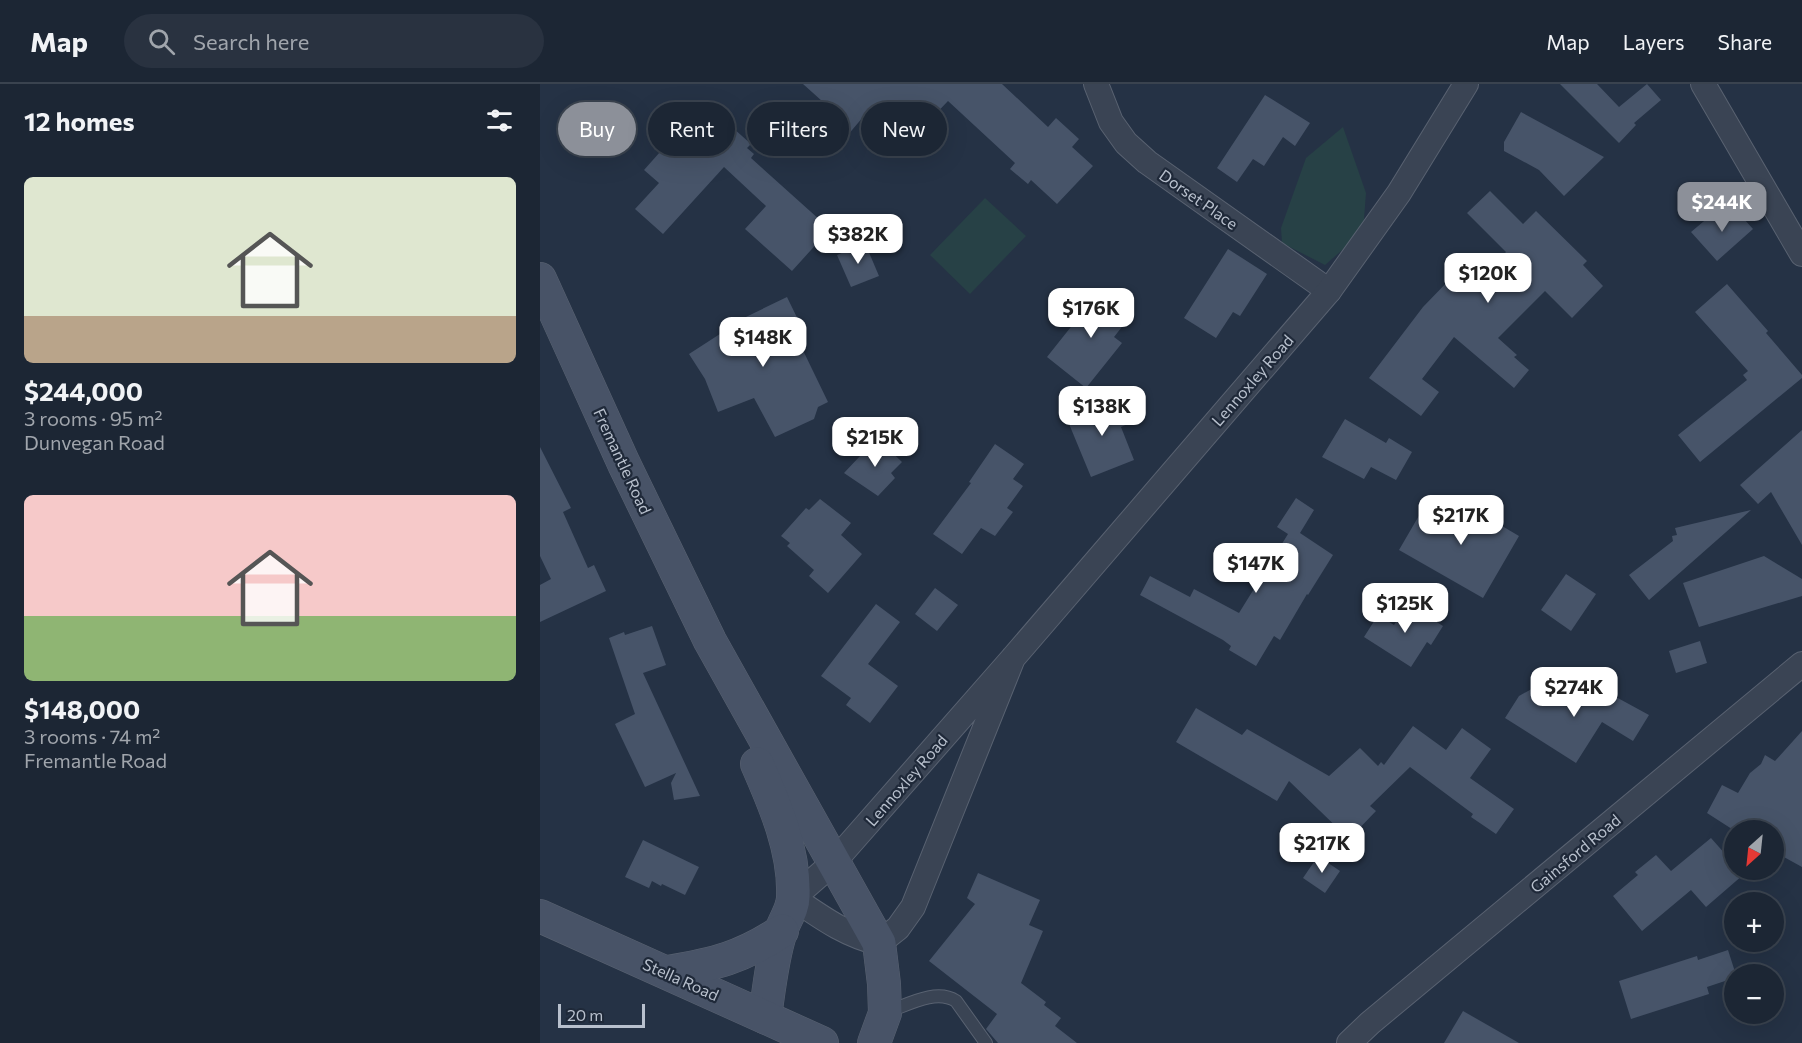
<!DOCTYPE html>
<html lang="en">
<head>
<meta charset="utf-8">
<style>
  body { margin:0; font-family:Commissioner,sans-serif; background:#293240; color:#f1f3f6; height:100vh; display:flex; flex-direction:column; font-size:22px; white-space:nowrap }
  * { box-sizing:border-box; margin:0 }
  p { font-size:20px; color:#a0a5ac }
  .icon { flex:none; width:33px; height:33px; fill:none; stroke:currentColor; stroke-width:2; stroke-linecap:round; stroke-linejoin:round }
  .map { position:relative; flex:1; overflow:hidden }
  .details { display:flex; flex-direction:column; background:#1c2634; width:540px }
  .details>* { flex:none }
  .guide { position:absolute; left:18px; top:18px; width:570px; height:54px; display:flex; gap:12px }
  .needle { width:39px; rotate:207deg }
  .buttons { position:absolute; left:1184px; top:736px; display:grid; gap:12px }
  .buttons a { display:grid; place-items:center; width:60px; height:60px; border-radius:50%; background:#1c2634; box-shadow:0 6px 24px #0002,0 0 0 2px #3a434f; font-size:30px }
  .scale { position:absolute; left:18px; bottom:15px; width:87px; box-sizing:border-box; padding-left:6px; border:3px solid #b8c0cd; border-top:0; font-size:16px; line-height:21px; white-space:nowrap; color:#b8c0cd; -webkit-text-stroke:4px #1f2939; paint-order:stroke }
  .price { position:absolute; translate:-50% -51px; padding:0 14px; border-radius:12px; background:#fff; color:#222; font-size:20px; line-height:39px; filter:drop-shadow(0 2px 3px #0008) }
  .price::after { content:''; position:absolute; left:50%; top:36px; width:18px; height:14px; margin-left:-9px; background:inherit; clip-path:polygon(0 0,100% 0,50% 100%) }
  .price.selected { background:#8c9099; color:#fff }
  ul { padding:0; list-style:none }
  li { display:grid; align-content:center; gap:12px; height:318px; padding:0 24px }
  li span { display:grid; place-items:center; height:186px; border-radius:9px; color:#555 }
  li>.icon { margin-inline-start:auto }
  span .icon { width:108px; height:108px; fill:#fffc; stroke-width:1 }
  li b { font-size:26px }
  h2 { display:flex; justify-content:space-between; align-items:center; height:72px; padding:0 24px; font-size:26px }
  .chip { padding:0 21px; border-radius:27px; background:#1c2634; box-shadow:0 6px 24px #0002,0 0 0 2px #3a434f; font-size:21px; line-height:54px }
  .chip.selected { background:#8c9099; color:#fff }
  header { display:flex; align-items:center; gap:36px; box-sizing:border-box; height:84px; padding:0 30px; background:#1c2634; border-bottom:2px solid #3a434f }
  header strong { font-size:28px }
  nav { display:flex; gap:33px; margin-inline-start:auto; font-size:21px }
  .search { width:420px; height:54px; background:#293240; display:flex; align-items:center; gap:15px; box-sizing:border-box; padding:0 21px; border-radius:33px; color:#a0a5ac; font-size:22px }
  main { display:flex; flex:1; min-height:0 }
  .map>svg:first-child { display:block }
  .green { fill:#274146 }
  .building { fill:#475469 }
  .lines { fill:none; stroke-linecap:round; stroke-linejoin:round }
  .lane-casing { stroke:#596271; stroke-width:14 }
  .street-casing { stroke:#596271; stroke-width:26 }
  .secondary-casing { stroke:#596271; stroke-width:34 }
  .lane { stroke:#3a4454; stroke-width:12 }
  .street { stroke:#3a4454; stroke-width:24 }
  .secondary { stroke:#485367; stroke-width:33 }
  .labels { text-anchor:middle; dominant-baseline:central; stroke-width:4.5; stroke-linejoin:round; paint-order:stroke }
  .street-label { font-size:16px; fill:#b8c0cd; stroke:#1f2939 }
</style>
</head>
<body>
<header>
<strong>Map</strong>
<div class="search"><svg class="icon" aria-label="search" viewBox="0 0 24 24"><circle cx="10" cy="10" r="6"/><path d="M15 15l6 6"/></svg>Search here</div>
<nav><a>Map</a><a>Layers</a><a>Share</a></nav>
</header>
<main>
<section class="details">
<h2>12 homes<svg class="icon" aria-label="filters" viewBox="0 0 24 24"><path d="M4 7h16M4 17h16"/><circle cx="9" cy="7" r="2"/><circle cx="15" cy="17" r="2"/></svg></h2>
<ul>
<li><span style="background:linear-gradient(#dfe7d0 75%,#b9a48a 0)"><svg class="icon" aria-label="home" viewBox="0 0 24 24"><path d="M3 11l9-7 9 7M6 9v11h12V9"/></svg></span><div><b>$244,000</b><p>3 rooms · 95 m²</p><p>Dunvegan Road</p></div></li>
<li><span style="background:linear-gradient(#f6c9c9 65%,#8fb573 0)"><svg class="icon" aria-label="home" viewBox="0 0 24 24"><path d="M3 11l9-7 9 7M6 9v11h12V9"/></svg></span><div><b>$148,000</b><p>3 rooms · 74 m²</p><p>Fremantle Road</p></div></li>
</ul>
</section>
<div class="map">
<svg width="1262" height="959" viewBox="0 0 1262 959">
  <rect width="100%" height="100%" fill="#253245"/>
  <g class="green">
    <path d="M 803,43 L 826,109 L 823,148 L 785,181 L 742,159 L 741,144 L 766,74 Z"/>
    <path d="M 445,114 L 486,152 L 430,210 L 390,171 Z"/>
  </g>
  <g class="building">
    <path d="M 263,0 L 462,0 L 508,43 L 516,34 L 539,55 L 532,63 L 553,82 L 517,120 L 491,96 L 488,100 L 470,85 L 475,79 L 408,17 L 366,61 L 329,26 L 307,52 L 286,33 L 292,26 Z"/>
    <path d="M 1020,0 L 1057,0 L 1079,23 L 1107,0 L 1121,16 L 1094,39 L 1096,41 L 1079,59 Z"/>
    <path d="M 725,11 L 770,39 L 755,62 L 743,53 L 724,82 L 713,75 L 697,98 L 677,84 Z"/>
    <path d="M 981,28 L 1064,73 L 1024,112 L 999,86 L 964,67 L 964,58 Z"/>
    <path d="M 172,32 L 190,48 L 193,44 L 211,60 L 207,64 L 214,70 L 211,74 L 290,145 L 252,187 L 205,145 L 226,122 L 184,83 L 123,150 L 95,125 L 119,99 L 104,86 L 128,59 L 139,68 Z"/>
    <path d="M 950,107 L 983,140 L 996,127 L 1047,177 L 1043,181 L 1063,202 L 1032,234 L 1005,207 L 958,254 L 977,271 L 974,273 L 989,286 L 974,304 L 914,253 L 882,295 L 899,308 L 881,332 L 829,294 L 883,223 L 913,192 L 928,207 L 966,168 L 927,129 Z"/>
    <path d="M 1195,125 L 1213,145 L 1177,177 L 1151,148 L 1176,127 L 1183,135 Z"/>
    <path d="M 325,159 L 339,192 L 311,203 L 297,171 Z"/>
    <path d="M 688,165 L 727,190 L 700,232 L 693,228 L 676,254 L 644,234 Z"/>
    <path d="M 1187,200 L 1228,247 L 1226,249 L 1262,291 L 1262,294 L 1160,378 L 1138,351 L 1207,296 L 1203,291 L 1208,287 L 1155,228 Z"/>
    <path d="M 561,205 L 592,230 L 574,253 L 582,259 L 546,304 L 507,273 Z"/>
    <path d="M 247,213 L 265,250 L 257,254 L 288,318 L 278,323 L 274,335 L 235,353 L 214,314 L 178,328 L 165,295 L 149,270 L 183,248 L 181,245 Z"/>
    <path d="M 580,314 L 590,339 L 581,343 L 594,376 L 551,393 L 527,335 Z"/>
    <path d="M 805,335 L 846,359 L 849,354 L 872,368 L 856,396 L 831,383 L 824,395 L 782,373 Z"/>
    <path d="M 1262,346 L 1262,461 L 1231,408 L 1218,420 L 1200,401 Z"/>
    <path d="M 337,354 L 362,378 L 351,389 L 355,394 L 338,412 L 304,389 Z"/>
    <path d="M 455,360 L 484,380 L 473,395 L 483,402 L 467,424 L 473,428 L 455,452 L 441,444 L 422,470 L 393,450 L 431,399 L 429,398 Z"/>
    <path d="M 0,363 L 31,424 L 23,428 L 48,484 L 54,481 L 66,507 L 0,538 L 0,501 L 11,495 L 0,472 Z"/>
    <path d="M 756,414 L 774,426 L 760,449 L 793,471 L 768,511 L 767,510 L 740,556 L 734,552 L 716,582 L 689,566 L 691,562 L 683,556 L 600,511 L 610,492 L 650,513 L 654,505 L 699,529 L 748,450 L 737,443 Z"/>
    <path d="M 280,415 L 311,439 L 301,451 L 322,470 L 288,509 L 269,492 L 274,486 L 247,462 L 250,459 L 241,452 L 266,424 L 269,426 Z"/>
    <path d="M 918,416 L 979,452 L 943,514 L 859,466 L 884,423 L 906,435 Z"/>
    <path d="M 1211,426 L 1109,516 L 1089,491 L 1133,457 L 1132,452 L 1137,451 L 1135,444 Z"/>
    <path d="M 1224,472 L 1262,495 L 1262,512 L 1159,543 L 1143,499 Z"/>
    <path d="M 1026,490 L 1056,510 L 1031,547 L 1001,526 Z"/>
    <path d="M 395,504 L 418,521 L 397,547 L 375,530 Z"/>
    <path d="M 336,520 L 360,538 L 328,580 L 358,602 L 330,639 L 306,621 L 311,614 L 281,592 Z"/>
    <path d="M 868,520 L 903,542 L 891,561 L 887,558 L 871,583 L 824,553 L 838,531 L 854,541 Z"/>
    <path d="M 112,542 L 126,581 L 103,589 L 160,712 L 134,716 L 131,699 L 136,689 L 105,703 L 75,640 L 95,630 L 69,554 L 84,548 L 85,551 Z"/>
    <path d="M 1160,557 L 1167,579 L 1136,589 L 1129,567 Z"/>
    <path d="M 1043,595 L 1109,631 L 1093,657 L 1062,638 L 1036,679 L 965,634 L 979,612 L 997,602 L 1029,622 Z"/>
    <path d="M 656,624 L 702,651 L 707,645 L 789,692 L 820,664 L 838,682 L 841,678 L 844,681 L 873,642 L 906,666 L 922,644 L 951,665 L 930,694 L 974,725 L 956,750 L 931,733 L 933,730 L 870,683 L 830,722 L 836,727 L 809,755 L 749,697 L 737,717 L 636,658 Z"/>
    <path d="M 1262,647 L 1262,783 L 1233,767 L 1233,747 L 1195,747 L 1167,729 L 1182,701 L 1198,709 L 1210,689 L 1221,680 L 1225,671 L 1235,677 Z"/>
    <path d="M 1171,754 L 1194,780 L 1194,786 L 1199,786 L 1203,791 L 1166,823 L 1151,806 L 1102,847 L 1073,812 L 1098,791 L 1095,788 L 1116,771 L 1131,787 Z"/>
    <path d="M 103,756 L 159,783 L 145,811 L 122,800 L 121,802 L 112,797 L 109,804 L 85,793 Z"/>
    <path d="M 778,772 L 800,787 L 785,809 L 763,794 Z"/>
    <path d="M 438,789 L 500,816 L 489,841 L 503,847 L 481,899 L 506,918 L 504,921 L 521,934 L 515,942 L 537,959 L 458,959 L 446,945 L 457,930 L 389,877 L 435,820 L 427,814 Z"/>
    <path d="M 1188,866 L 1196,891 L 1194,894 L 1167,903 L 1169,910 L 1091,935 L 1079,897 L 1157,872 L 1158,876 Z"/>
    <path d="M 923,927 L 979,959 L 904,959 Z"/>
  </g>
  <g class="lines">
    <defs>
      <path id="lane" d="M 347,928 C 367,921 396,904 416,917 L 446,959"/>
      <g id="street">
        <path d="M 556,0 L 571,38 L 586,59 L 607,78 L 789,207"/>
        <path d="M 1163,0 L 1262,170"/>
        <path d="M 473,574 L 373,823 L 358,844 L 339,859 C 305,851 281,833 253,814 L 293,779 L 473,574 L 789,207 L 859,109 L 926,0"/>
        <path d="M 809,959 L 830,939 L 1262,580"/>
      </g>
      <g id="secondary">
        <path d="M 0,195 L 84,380 L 170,557 L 339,859 L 344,900 L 345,929 L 334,959"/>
        <path d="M 217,680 C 235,721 255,767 253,813 C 253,825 245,835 241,847 C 232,874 229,905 225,933"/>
        <path d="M 0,832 L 282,959"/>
        <path d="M 128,888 C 175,880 201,874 242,847"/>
      </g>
    </defs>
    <use href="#lane" class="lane-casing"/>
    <use href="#street" class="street-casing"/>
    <use href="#secondary" class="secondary-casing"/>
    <use href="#lane" class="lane"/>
    <use href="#street" class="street"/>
    <use href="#secondary" class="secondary"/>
  </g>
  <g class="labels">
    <g class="street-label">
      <text transform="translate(659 115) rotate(35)">Dorset Place</text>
      <text transform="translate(712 296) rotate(-49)">Lennoxley Road</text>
      <text transform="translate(83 377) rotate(65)">Fremantle Road</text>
      <text transform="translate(366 696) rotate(-49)">Lennoxley Road</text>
      <text transform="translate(1035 769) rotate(-40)">Gainsford Road</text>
      <text transform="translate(141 895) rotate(24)">Stella Road</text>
    </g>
  </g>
</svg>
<div class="buttons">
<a><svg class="needle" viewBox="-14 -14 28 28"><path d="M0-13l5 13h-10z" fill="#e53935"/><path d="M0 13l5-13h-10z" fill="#a0a5ac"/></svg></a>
<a>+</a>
<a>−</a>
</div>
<div class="scale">20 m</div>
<b class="price selected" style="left:1182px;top:149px">$244K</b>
<b class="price" style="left:318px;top:181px">$382K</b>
<b class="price" style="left:948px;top:220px">$120K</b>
<b class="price" style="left:551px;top:255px">$176K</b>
<b class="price" style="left:223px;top:284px">$148K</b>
<b class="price" style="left:562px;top:353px">$138K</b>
<b class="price" style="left:335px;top:384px">$215K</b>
<b class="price" style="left:921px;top:462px">$217K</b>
<b class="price" style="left:716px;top:510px">$147K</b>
<b class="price" style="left:865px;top:550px">$125K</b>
<b class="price" style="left:1034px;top:634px">$274K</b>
<b class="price" style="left:782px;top:790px">$217K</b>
<div class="guide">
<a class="chip selected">Buy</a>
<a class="chip">Rent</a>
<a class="chip">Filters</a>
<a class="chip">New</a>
</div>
</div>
</main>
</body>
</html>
